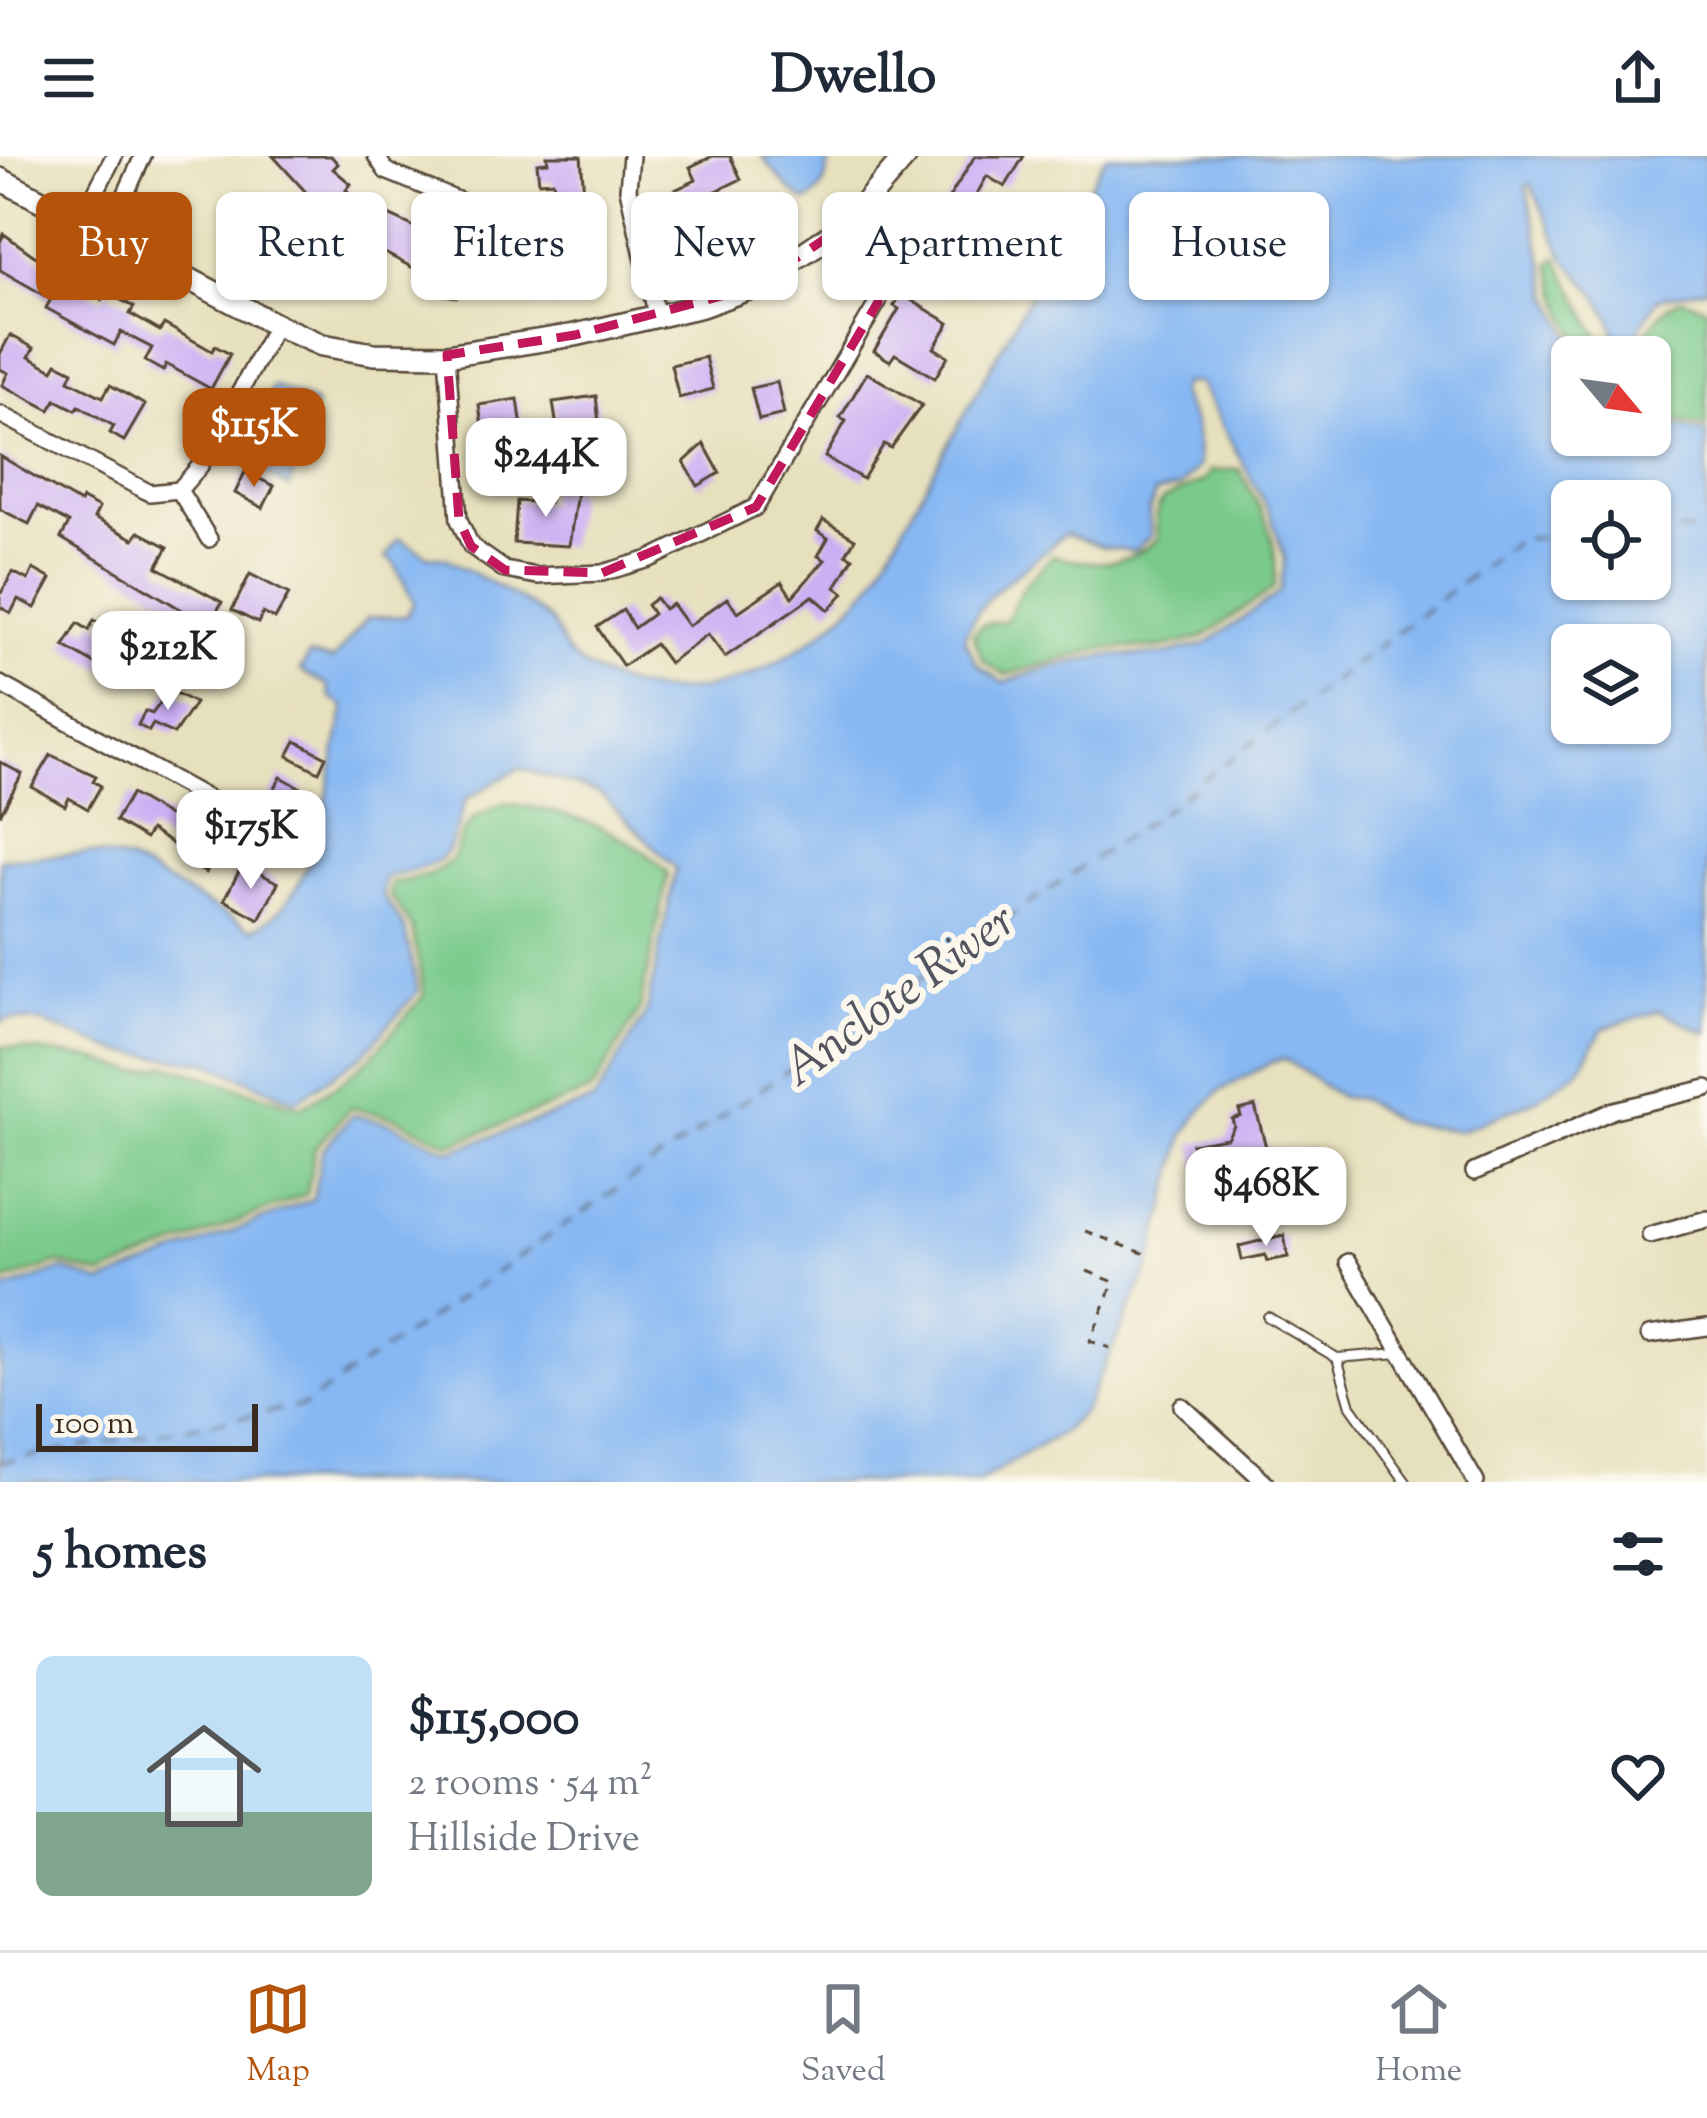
<!DOCTYPE html>
<html lang="en">
<head>
<meta charset="utf-8">
<style>
  body { margin:0; font-family:"Sorts Mill Goudy",serif; background:#f2f2f3; color:#1f2937; height:100vh; display:flex; flex-direction:column; font-size:45px; white-space:nowrap }
  * { box-sizing:border-box; margin:0 }
  p { font-size:39px; color:#747a83 }
  .icon { flex:none; width:66px; height:66px; fill:none; stroke:currentColor; stroke-width:2; stroke-linecap:round; stroke-linejoin:round }
  .map { position:relative; height:1326px; overflow:hidden }
  .details { display:flex; flex-direction:column; background:#fff; flex:1 }
  .details>* { flex:none }
  .top-card { position:absolute; left:36px; top:36px; width:1635px; height:108px; display:flex; gap:24px }
  .needle { width:78px; rotate:119deg }
  .fabs { position:absolute; left:1551px; top:180px; display:grid; gap:24px }
  .fabs a { display:grid; place-items:center; width:120px; height:120px; border-radius:18px; background:#fff; box-shadow:0 3px 9px #0004; font-size:60px }
  .scale { position:absolute; left:36px; bottom:30px; width:222px; box-sizing:border-box; padding-left:12px; border:6px solid #3b2a1e; border-top:0; font-size:33px; line-height:42px; white-space:nowrap; color:#3b2a1e; -webkit-text-stroke:9px #fbf7ec; paint-order:stroke }
  .price { position:absolute; translate:-50% -102px; padding:0 27px; border-radius:24px; background:#fff; color:#222; font-size:39px; line-height:78px; filter:drop-shadow(0 3px 6px #0008) }
  .price::after { content:''; position:absolute; left:50%; top:72px; width:36px; height:27px; margin-left:-18px; background:inherit; clip-path:polygon(0 0,100% 0,50% 100%) }
  .price.selected { background:#b45309; color:#fff }
  ul { padding:0; list-style:none }
  li { display:flex; align-items:center; gap:36px; height:300px; padding:0 36px }
  li span { display:grid; place-items:center; flex:none; width:336px; height:240px; border-radius:18px; color:#555 }
  li>.icon { margin-inline-start:auto }
  span .icon { width:144px; height:144px; fill:#fffc; stroke-width:1 }
  li b { font-size:51px }
  h2 { display:flex; justify-content:space-between; align-items:center; height:144px; padding:0 36px; font-size:51px }
  .chip { padding:0 42px; border-radius:18px; background:#fff; box-shadow:0 3px 9px #0004; font-size:42px; line-height:108px }
  .chip.selected { background:#b45309; color:#fff }
  header { display:flex; justify-content:space-between; align-items:center; height:156px; padding:0 36px; background:#fff; font-size:54px; font-weight:700 }
  .tab-bar { display:flex; justify-content:space-around; align-items:center; height:168px; border-top:3px solid #e0e1e3; background:#fff; font-size:33px; color:#747a83 }
  .tab-bar a { display:grid; justify-items:center; gap:6px }
  .tab-bar .selected { color:#b45309 }
  .map>svg:first-child { display:block }
  .green { fill:#79ca8b; stroke:#5a7a54; stroke-width:3 }
  .water { fill:#87b8f3; stroke:#617188; stroke-width:3; fill-rule:evenodd }
  .lines { fill:none; stroke-linecap:round; stroke-linejoin:round }
  .ferry { stroke:#52555e; stroke-width:3; stroke-dasharray:15 12; stroke-linecap:butt }
  .building { fill:#ccaff4 }
  .lane-casing { stroke:#554536; stroke-width:12 }
  .street-casing { stroke:#554536; stroke-width:20 }
  .secondary-casing { stroke:#554536; stroke-width:26 }
  .path { stroke:#554536; stroke-width:3; stroke-dasharray:9 9; stroke-linecap:butt }
  .lane { stroke:#fff; stroke-width:8 }
  .street { stroke:#fff; stroke-width:15 }
  .secondary { stroke:#fff; stroke-width:21 }
  .marked { fill:none; stroke:#c2185b; stroke-width:9; stroke-dasharray:24 15; stroke-linejoin:round }
  .labels { text-anchor:middle; dominant-baseline:central; stroke-width:12; stroke-linejoin:round; paint-order:stroke }
  .water-label { font-size:51px; font-style:italic; fill:#52555e; stroke:#fbf7ec }
</style>
</head>
<body>
<header><svg class="icon" aria-label="menu" viewBox="0 0 24 24"><path d="M4 6h16M4 12h16M4 18h16"/></svg>Dwello<svg class="icon" aria-label="share" viewBox="0 0 24 24"><path d="M12 15V3M7 8l5-5 5 5M5 13v7h14v-7"/></svg></header>
<div class="map">
<svg width="1707" height="1326" viewBox="0 0 1707 1326">
  <rect width="100%" height="100%" fill="#fbf7ec"/>
  <filter id="ink" filterUnits="userSpaceOnUse"><feTurbulence type="fractalNoise" baseFrequency=".00833" numOctaves="2"/><feDisplacementMap in="SourceGraphic" scale="24" xChannelSelector="R" yChannelSelector="G"/><feConvolveMatrix kernelMatrix="1 2 1 2 8 2 1 2 1" color-interpolation-filters="sRGB"/></filter>
  <filter id="wash" filterUnits="userSpaceOnUse"><feTurbulence type="fractalNoise" baseFrequency=".004" numOctaves="4" result="noise"/><feDisplacementMap in="SourceGraphic" scale="48" xChannelSelector="R" yChannelSelector="G"/><feGaussianBlur stdDeviation="2.7" result="paint"/><feColorMatrix in="noise" values="0 0 0 0 0 0 0 0 0 0 0 0 0 0 0 0 0 1.4 0 .05"/><feComposite in="paint" operator="in"/></filter>
  <g filter="url(#wash)">
    <rect width="100%" height="100%" fill="#e7e0bd"/>
    <g class="green">
      <path d="M 1557,101 L 1609,201 L 1588,201 C 1570,172 1558,141 1550,108 Z"/>
      <path d="M 1683,143 L 1707,152 L 1707,270 L 1659,262 L 1650,256 L 1650,201 L 1625,201 C 1650,185 1652,153 1683,143 Z"/>
      <path d="M 1239,313 C 1262,356 1281,382 1274,432 L 1202,482 L 1160,492 L 1104,492 L 1004,519 L 983,504 L 973,478 L 982,469 L 1005,465 L 1025,428 L 1053,399 C 1092,411 1126,410 1157,384 L 1156,359 L 1162,344 L 1205,324 L 1210,315 Z"/>
      <path d="M 505,647 C 562,655 628,673 668,717 L 640,853 L 592,935 L 451,988 L 393,961 L 350,952 L 315,992 L 307,1038 L 102,1120 L 59,1107 L 0,1127 L 0,890 L 90,902 L 138,916 L 168,909 L 301,951 L 341,926 L 370,902 L 424,839 L 412,772 L 389,737 L 392,727 L 430,719 L 453,703 L 463,676 L 475,661 Z"/>
    </g>
    <g class="water">
      <path d="M 762,0 L 829,0 C 828,21 825,35 806,46 L 787,31 Z"/>
      <path d="M 1106,0 L 1707,0 L 1707,132 L 1657,143 L 1630,189 L 1617,184 L 1611,163 L 1594,135 L 1565,103 L 1531,29 L 1526,30 L 1551,141 L 1581,201 L 1572,201 L 1572,279 L 1650,279 L 1650,264 L 1707,276 L 1707,877 L 1659,855 L 1603,872 L 1580,914 L 1535,944 L 1460,975 L 1399,967 L 1361,943 L 1340,941 L 1285,903 L 1272,906 L 1220,935 L 1200,956 L 1184,980 L 1150,1110 L 1083,1256 L 1061,1277 L 979,1326 L 0,1326 L 0,1135 L 63,1113 L 102,1127 L 313,1043 L 322,995 L 352,959 L 390,967 L 451,995 L 595,944 L 647,855 L 676,712 L 599,637 L 520,612 L 466,643 C 444,710 454,703 385,722 L 382,738 L 405,773 L 418,835 L 364,898 L 296,945 L 206,906 L 120,896 L 41,866 L 9,863 L 0,867 L 0,703 L 91,697 L 129,705 L 252,773 C 322,747 328,615 345,551 L 330,541 L 328,530 L 300,515 L 309,499 L 333,504 L 367,462 L 406,460 L 414,447 L 394,407 L 386,401 L 399,382 L 428,400 L 446,402 C 477,421 522,441 549,464 C 558,472 560,486 567,496 C 575,506 593,516 605,521 C 703,564 811,501 873,426 ZM 1184,227 L 1199,227 L 1270,357 L 1285,403 L 1280,436 L 1206,488 L 1161,499 L 1106,499 L 1043,513 L 1003,527 L 977,508 L 964,481 C 986,428 1026,416 1064,378 L 1104,391 L 1134,395 L 1151,380 L 1149,358 L 1155,337 L 1180,331 L 1199,310 L 1195,270 L 1179,236 ZM 1650,345 L 1650,423 L 1572,423 L 1572,345 ZM 1650,489 L 1650,567 L 1572,567 L 1572,489 Z"/>
      <path d="M 273,230 L 315,248 L 289,332 L 239,301 Z"/>
    </g>
    <g class="lines">
      <g class="ferry">
        <path d="M 1650,377 L 1707,374"/>
        <path d="M 0,1306 L 303,1250 L 1160,657 L 1519,383 L 1572,380"/>
      </g>
    </g>
    <g id="blocks">
      <g class="building">
        <path d="M 273,0 L 331,0 L 338,8 L 333,13 L 351,28 L 346,34 L 359,45 L 353,52 L 379,66 L 384,57 L 421,74 L 415,85 L 441,99 L 442,91 L 480,98 L 473,135 L 459,132 L 457,141 L 434,137 L 436,124 L 381,95 L 378,101 L 347,85 L 310,52 L 315,46 Z"/>
        <path d="M 547,0 L 581,0 L 584,38 L 588,37 L 603,129 L 559,134 L 558,116 L 569,115 L 566,81 L 550,84 L 546,61 L 559,59 L 553,25 L 539,26 L 537,7 L 548,6 Z"/>
        <path d="M 713,0 L 730,0 L 741,23 L 683,51 L 675,34 L 696,24 L 690,11 Z"/>
        <path d="M 975,0 L 1024,0 L 1005,31 L 987,20 L 954,78 L 934,66 Z"/>
        <path d="M 695,57 L 702,75 L 715,70 L 723,91 L 679,109 L 663,70 Z"/>
        <path d="M 507,75 L 524,111 L 497,124 L 479,88 Z"/>
        <path d="M 903,76 L 943,100 L 935,115 L 926,110 L 921,119 L 889,100 Z"/>
        <path d="M 4,78 L 33,99 L 85,127 L 82,133 L 102,144 L 106,136 L 134,151 L 130,158 L 160,175 L 164,168 L 212,195 L 215,190 L 230,198 L 211,233 L 166,208 L 163,215 L 145,205 L 152,192 L 121,176 L 114,189 L 46,152 L 51,143 L 0,114 L 0,86 Z"/>
        <path d="M 901,138 L 949,167 L 934,192 L 948,200 L 935,222 L 895,198 L 890,205 L 874,195 L 899,153 L 894,150 Z"/>
        <path d="M 10,179 L 34,192 L 29,201 L 53,214 L 57,207 L 73,215 L 69,224 L 103,241 L 110,229 L 145,249 L 124,285 L 110,277 L 114,270 L 79,250 L 76,254 L 56,244 L 50,254 L 2,229 L 8,217 L 0,213 L 0,198 Z"/>
        <path d="M 705,201 L 713,233 L 679,242 L 671,209 Z"/>
        <path d="M 867,217 L 922,249 L 891,292 L 884,288 L 863,323 L 825,301 L 846,265 L 840,262 Z"/>
        <path d="M 777,226 L 784,258 L 759,264 L 751,232 Z"/>
        <path d="M 596,240 L 599,267 L 557,272 L 553,246 Z"/>
        <path d="M 518,243 L 522,272 L 510,274 L 512,286 L 485,290 L 479,249 Z"/>
        <path d="M 704,288 L 720,317 L 698,330 L 684,306 Z"/>
        <path d="M 0,300 L 80,347 L 82,343 L 99,352 L 94,362 L 134,383 L 139,376 L 168,391 L 157,411 L 222,446 L 209,470 L 61,382 L 69,367 L 38,350 L 29,368 L 0,353 Z"/>
        <path d="M 245,316 L 274,330 L 263,352 L 235,337 Z"/>
        <path d="M 549,334 L 577,336 L 569,390 L 514,387 L 517,345 L 549,347 Z"/>
        <path d="M 823,364 L 855,383 L 846,398 L 853,402 L 836,431 L 844,437 L 829,454 L 813,440 L 725,501 L 708,478 L 669,507 L 655,488 L 623,510 L 597,471 L 623,454 L 634,472 L 653,458 L 647,449 L 656,442 L 664,453 L 672,448 L 688,470 L 727,442 L 738,456 L 782,426 L 792,441 L 825,404 L 818,400 L 828,382 L 817,375 Z"/>
        <path d="M 33,413 L 51,423 L 35,452 L 18,443 L 11,457 L 0,451 L 0,439 L 13,416 L 28,424 Z"/>
        <path d="M 250,418 L 289,438 L 275,463 L 263,457 L 258,467 L 232,454 Z"/>
        <path d="M 94,464 L 121,480 L 102,512 L 64,490 L 78,467 L 89,474 Z"/>
        <path d="M 170,534 L 195,547 L 174,578 L 153,568 L 149,575 L 138,569 L 145,555 L 152,558 Z"/>
        <path d="M 296,585 L 326,601 L 319,616 L 288,600 Z"/>
        <path d="M 51,599 L 96,620 L 93,625 L 101,630 L 88,653 L 69,642 L 65,650 L 32,631 Z"/>
        <path d="M 0,606 L 22,618 L 0,659 Z"/>
        <path d="M 281,621 L 303,633 L 292,653 L 270,641 Z"/>
        <path d="M 131,638 L 221,691 L 206,717 L 178,701 L 182,694 L 150,674 L 145,683 L 115,665 Z"/>
        <path d="M 243,708 L 278,727 L 259,763 L 224,744 Z"/>
        <path d="M 1255,950 L 1270,1006 L 1243,1014 L 1241,1006 L 1200,1017 L 1192,988 L 1227,982 L 1234,970 L 1232,963 L 1241,960 L 1239,954 Z"/>
        <path d="M 1284,1079 L 1288,1101 L 1267,1105 L 1265,1099 L 1242,1104 L 1239,1090 Z"/>
      </g>
    </g>
  </g>
  <g filter="url(#ink)">
    <use href="#blocks" fill-opacity="0" stroke="#554536" stroke-width="3"/>
    <g class="lines">
      <defs>
        <g id="lane">
          <path d="M 1268,1161 L 1337,1202 L 1351,1250 L 1406,1326"/>
          <path d="M 1337,1202 L 1399,1197"/>
        </g>
        <g id="street">
          <path d="M 114,0 L 91,45 L 92,71 L 118,55 L 143,0"/>
          <path d="M 376,0 L 386,15 L 472,50"/>
          <path d="M 631,0 L 628,33 L 657,161"/>
          <path d="M 447,199 L 459,364 L 471,390 L 505,414 L 537,420 L 602,417 L 650,403 L 756,351 L 878,146 L 879,123 L 846,69"/>
          <path d="M 0,258 L 150,337 L 179,334 L 200,310 L 276,169"/>
          <path d="M 179,334 L 209,383"/>
          <path d="M 0,528 L 263,673"/>
          <path d="M 1474,1016 L 1614,954 L 1707,932"/>
          <path d="M 1650,1079 L 1707,1063"/>
          <path d="M 1348,1106 L 1476,1326"/>
          <path d="M 1649,1179 L 1707,1171"/>
          <path d="M 1182,1250 L 1265,1326"/>
        </g>
        <path id="secondary" d="M 0,23 L 276,169 L 322,189 L 374,198 L 447,199 L 575,179 L 702,150 L 751,132 L 846,69 L 906,0"/>
      </defs>
      <use href="#lane" class="lane-casing"/>
      <use href="#street" class="street-casing"/>
      <use href="#secondary" class="secondary-casing"/>
      <g class="path">
        <path d="M 1085,1075 L 1148,1099"/>
        <path d="M 1087,1115 L 1114,1126 L 1090,1185 L 1110,1192"/>
      </g>
      <use href="#lane" class="lane"/>
      <use href="#street" class="street"/>
      <use href="#secondary" class="secondary"/>
    </g>
  </g>
  <path class="marked" d="M 846,69 L 879,123 L 878,146 L 756,351 L 602,417 L 505,414 L 471,390 L 459,364 L 447,199 L 575,179 L 751,132 Z"/>
  <g class="labels">
    <g class="water-label">
      <text transform="translate(900 841) rotate(-36)">Anclote River</text>
    </g>
  </g>
</svg>
<div class="fabs">
<a><svg class="needle" viewBox="-14 -14 28 28"><path d="M0-13l5 13h-10z" fill="#e53935"/><path d="M0 13l5-13h-10z" fill="#747a83"/></svg></a>
<a><svg class="icon" aria-label="locate" viewBox="0 0 24 24"><circle cx="12" cy="12" r="6"/><path d="M12 2v4M12 18v4M2 12h4M18 12h4"/></svg></a>
<a><svg class="icon" aria-label="layers" viewBox="0 0 24 24"><path d="M12 4l9 5-9 5-9-5zM3 14l9 5 9-5"/></svg></a>
</div>
<div class="scale">100 m</div>
<b class="price selected" style="left:254px;top:334px">$115K</b>
<b class="price" style="left:546px;top:364px">$244K</b>
<b class="price" style="left:168px;top:557px">$212K</b>
<b class="price" style="left:251px;top:736px">$175K</b>
<b class="price" style="left:1266px;top:1093px">$468K</b>
<div class="top-card">
<a class="chip selected">Buy</a>
<a class="chip">Rent</a>
<a class="chip">Filters</a>
<a class="chip">New</a>
<a class="chip">Apartment</a>
<a class="chip">House</a>
</div>
</div>
<section class="details">
<h2>5 homes<svg class="icon" aria-label="filters" viewBox="0 0 24 24"><path d="M4 7h16M4 17h16"/><circle cx="9" cy="7" r="2"/><circle cx="15" cy="17" r="2"/></svg></h2>
<ul>
<li><span style="background:linear-gradient(#bfe0f5 65%,#7fa58c 0)"><svg class="icon" aria-label="home" viewBox="0 0 24 24"><path d="M3 11l9-7 9 7M6 9v11h12V9"/></svg></span><div><b>$115,000</b><p>2 rooms · 54 m²</p><p>Hillside Drive</p></div><svg class="icon" aria-label="heart" viewBox="0 0 24 24"><path d="M12 20l-8-8c-3-5 5-10 8-4 3-6 11-1 8 4z"/></svg></li>
</ul>
</section>
<nav class="tab-bar">
<a class="selected"><svg class="icon" aria-label="map" viewBox="0 0 24 24"><path d="M3 6l6-2 6 2 6-2v14l-6 2-6-2-6 2zM9 4v14M15 6v14"/></svg>Map</a>
<a><svg class="icon" aria-label="saved" viewBox="0 0 24 24"><path d="M7 4h10v16l-5-4-5 4z"/></svg>Saved</a>
<a><svg class="icon" aria-label="home" viewBox="0 0 24 24"><path d="M3 11l9-7 9 7M6 9v11h12V9"/></svg>Home</a>
</nav>
</body>
</html>
